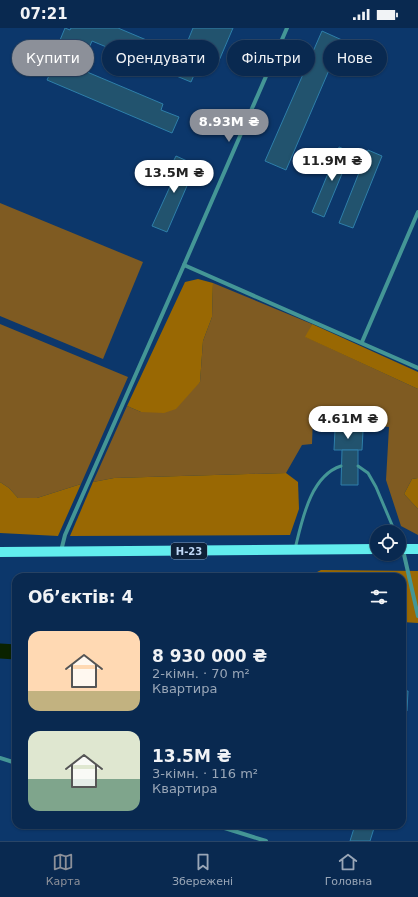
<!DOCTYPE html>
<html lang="uk">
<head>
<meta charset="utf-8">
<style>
  body { margin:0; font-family:"DejaVu Sans",sans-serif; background:#17355a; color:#f1f3f6; height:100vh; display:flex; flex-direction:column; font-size:15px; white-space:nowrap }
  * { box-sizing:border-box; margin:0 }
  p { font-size:13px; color:#99a6b7 }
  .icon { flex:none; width:22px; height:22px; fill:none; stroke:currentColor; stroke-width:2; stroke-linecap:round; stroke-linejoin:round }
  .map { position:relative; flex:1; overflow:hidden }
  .side { position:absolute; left:12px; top:545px; width:394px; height:256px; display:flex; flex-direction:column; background:#092950; border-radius:12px; box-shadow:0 1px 3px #0004,0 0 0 1px #294567 }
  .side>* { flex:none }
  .hud { position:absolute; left:12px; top:12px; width:394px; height:36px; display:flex; gap:8px }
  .tools { position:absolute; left:370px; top:497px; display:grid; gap:8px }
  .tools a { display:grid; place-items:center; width:36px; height:36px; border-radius:50%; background:#092950; box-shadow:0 1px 3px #0004,0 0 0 1px #294567; font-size:20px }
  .price { position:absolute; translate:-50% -34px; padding:0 9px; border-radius:14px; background:#fff; color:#222; font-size:13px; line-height:26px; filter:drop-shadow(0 1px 2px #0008) }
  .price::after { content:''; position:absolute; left:50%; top:24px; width:12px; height:9px; margin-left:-6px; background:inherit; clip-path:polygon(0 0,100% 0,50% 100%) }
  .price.active { background:#8c9099; color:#fff }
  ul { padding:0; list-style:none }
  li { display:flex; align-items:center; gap:12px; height:100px; padding:0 16px }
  li span { display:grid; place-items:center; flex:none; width:112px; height:80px; border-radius:12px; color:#555 }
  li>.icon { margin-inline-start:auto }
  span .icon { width:48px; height:48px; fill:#fffc; stroke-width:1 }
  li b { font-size:17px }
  h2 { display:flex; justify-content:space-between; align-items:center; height:48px; padding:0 16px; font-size:17px }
  .chip { padding:0 14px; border-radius:18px; background:#092950; box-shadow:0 1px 3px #0004,0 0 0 1px #294567; font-size:14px; line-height:36px }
  .chip.active { background:#8c9099; color:#fff }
  .status { display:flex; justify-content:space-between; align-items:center; height:28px; padding:0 20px; background:#092950; direction:ltr }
  .status svg { height:11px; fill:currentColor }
  .tab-bar { display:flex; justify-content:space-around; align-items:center; height:56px; border-top:1px solid #294567; background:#092950; font-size:11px; color:#99a6b7 }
  .tab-bar a { display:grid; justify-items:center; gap:2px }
  .tab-bar .active { color:#8c9099 }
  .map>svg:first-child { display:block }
  .green { fill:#7f5b22 }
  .forest { fill:#996803 }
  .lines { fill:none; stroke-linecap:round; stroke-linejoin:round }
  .canal { stroke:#0a2200; stroke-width:15 }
  .building { fill:#22536e; stroke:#2e7faa }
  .lane { stroke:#449696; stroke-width:3 }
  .street { stroke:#449696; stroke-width:4 }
  .primary { stroke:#62edee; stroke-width:10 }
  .labels { text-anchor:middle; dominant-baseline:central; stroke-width:3; stroke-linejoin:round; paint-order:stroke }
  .shield { fill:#0e2037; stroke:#899fbc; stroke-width:1 }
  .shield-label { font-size:10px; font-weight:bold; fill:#bed6f5 }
</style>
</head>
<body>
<div class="status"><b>07:21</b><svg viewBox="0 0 49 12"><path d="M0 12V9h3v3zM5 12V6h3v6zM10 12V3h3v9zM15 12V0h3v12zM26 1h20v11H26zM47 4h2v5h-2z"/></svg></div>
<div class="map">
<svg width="418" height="813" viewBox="0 0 418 813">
  <rect width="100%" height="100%" fill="#0c376b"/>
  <g class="green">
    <path d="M 0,175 L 143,234 L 103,331 L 0,288 Z"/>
    <path d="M 213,255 L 312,296 L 306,309 L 418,361 L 418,450 L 412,451 L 404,466 L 418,481 L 418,507 L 401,498 L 386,452 L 389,399 L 313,389 L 312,416 L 302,417 L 286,445 L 114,450 L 93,454 L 127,378 L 141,384 L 200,354 L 203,313 L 212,289 Z"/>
    <path d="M 0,296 L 128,349 L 81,456 L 37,470 L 18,470 L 9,460 L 0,454 Z"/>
  </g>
  <g class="forest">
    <path d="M 198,251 L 213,255 L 212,289 L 203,313 L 200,354 L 176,381 L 164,385 L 141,384 L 127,378 L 185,254 Z"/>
    <path d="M 312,296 L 418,344 L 418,361 L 305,309 Z"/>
    <path d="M 286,445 L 298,454 L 299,481 L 290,507 L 70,508 L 93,454 L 114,450 Z"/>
    <path d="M 418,450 L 418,481 L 404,466 L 412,451 Z"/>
    <path d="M 0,454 L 9,460 L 18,470 L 37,470 L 81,456 L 58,508 L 0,505 Z"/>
    <path d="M 321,542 L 418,543 L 418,595 L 402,594 L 402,549 L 307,549 Z"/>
  </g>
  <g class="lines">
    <path class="canal" d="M 0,623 L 16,624"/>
  </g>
  <g class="building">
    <path d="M 65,0 L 70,2 L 71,0 L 118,0 L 182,27 L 193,0 L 233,0 L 218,35 L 202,29 L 191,54 L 92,13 L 80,41 L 163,76 L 161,82 L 179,89 L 172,105 L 47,52 L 55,35 L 51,34 Z"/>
    <path d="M 322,3 L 342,12 L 286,142 L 265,133 Z"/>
    <path d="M 339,119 L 351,124 L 324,189 L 312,184 Z"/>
    <path d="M 368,122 L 382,128 L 353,200 L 339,195 Z"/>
    <path d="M 176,128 L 196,137 L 167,204 L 152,198 L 178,141 L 171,138 Z"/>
    <path d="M 335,402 L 363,403 L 362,422 L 334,422 Z"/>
    <path d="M 342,422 L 358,422 L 358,457 L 341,457 Z"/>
    <path d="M 402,663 L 408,663 L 407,683 L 402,683 Z"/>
    <path d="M 355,797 L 375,797 L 370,813 L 350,813 Z"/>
  </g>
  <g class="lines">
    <g class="lane">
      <path d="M 358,438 L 368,445 L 376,459 L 395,504"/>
      <path d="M 295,521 C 302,493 310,448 341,438"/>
    </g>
    <g class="street">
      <path d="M 184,237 L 287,0"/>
      <path d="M 362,314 L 418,184"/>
      <path d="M 403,522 L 418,588"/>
      <path d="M 61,523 L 65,507 L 184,237 L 418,340"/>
      <path d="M 0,730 L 16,735"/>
      <path d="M 215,797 L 266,813"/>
    </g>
    <g class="primary">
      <path d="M 399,521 L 418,521"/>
      <path d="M 0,524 L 377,521"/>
    </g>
  </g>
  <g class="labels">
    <rect class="shield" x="171" y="515" width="36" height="16" rx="3"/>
    <g class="shield-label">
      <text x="189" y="523">Н-23</text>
    </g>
  </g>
</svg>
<div class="tools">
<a><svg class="icon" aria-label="locate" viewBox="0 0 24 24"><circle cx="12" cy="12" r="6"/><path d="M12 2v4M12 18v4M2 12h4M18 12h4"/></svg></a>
</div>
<b class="price active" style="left:229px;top:115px">8.93M ₴</b>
<b class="price" style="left:332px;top:154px">11.9M ₴</b>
<b class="price" style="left:174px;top:166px">13.5M ₴</b>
<b class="price" style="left:348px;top:412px">4.61M ₴</b>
<div class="hud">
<a class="chip active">Купити</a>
<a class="chip">Орендувати</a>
<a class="chip">Фільтри</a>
<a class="chip">Нове</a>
</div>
<section class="side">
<h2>Об’єктів: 4<svg class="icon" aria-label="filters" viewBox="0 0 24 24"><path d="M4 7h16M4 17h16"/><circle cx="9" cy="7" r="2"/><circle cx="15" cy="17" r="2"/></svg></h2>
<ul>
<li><span style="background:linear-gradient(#ffd9b3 75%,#c2b280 0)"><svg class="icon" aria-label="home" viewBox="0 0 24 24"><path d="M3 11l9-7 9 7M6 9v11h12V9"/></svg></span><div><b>8 930 000 ₴</b><p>2-кімн. · 70 m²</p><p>Квартира</p></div></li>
<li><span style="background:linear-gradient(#dfe7d0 60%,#7fa58c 0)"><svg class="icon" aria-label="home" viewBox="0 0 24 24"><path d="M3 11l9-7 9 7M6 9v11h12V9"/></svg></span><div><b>13.5M ₴</b><p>3-кімн. · 116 m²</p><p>Квартира</p></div></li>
</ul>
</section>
</div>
<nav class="tab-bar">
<a class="active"><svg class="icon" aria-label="map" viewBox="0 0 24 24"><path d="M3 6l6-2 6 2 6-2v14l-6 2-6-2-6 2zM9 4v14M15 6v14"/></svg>Карта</a>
<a><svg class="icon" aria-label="saved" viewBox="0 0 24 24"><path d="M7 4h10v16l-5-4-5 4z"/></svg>Збережені</a>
<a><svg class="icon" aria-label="home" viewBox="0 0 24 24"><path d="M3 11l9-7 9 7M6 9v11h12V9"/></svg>Головна</a>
</nav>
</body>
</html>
